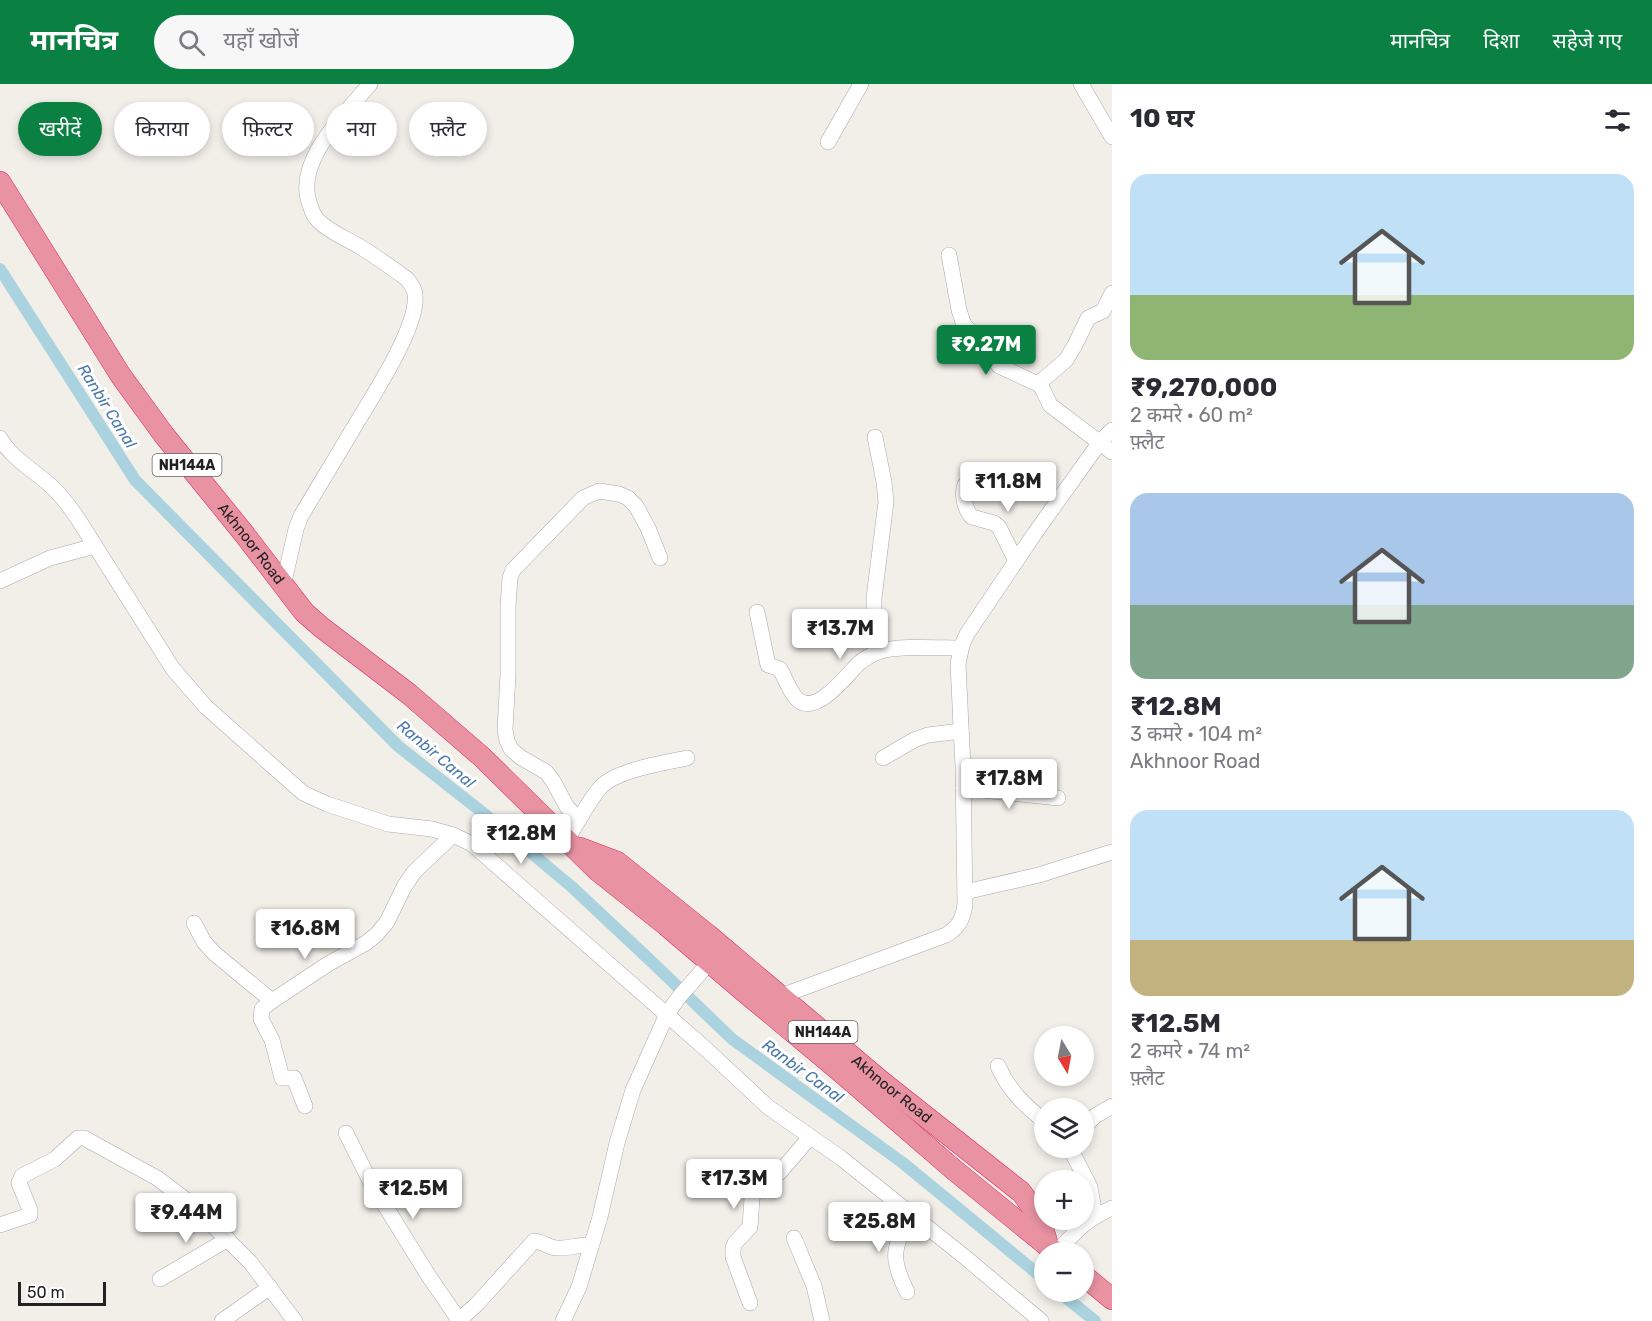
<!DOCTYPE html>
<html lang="hi">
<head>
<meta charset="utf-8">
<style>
  body { margin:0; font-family:Rubik,"Noto Sans Devanagari",sans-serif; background:#f7f7f7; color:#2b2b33; height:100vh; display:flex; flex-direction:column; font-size:22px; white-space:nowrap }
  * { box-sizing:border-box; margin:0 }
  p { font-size:20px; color:#7c7c81 }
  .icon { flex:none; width:33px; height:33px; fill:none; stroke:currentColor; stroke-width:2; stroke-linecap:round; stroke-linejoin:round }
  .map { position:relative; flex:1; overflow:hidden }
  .side { display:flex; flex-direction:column; background:#fff; width:540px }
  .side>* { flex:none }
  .banner { position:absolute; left:18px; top:18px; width:570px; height:54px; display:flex; gap:12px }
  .needle { width:39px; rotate:170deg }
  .tools { position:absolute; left:1034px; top:942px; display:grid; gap:12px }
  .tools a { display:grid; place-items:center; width:60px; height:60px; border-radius:50%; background:#fff; box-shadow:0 3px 9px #0003; font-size:30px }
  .scale { position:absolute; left:18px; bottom:15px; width:88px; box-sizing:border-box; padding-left:6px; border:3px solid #222; border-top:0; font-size:16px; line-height:21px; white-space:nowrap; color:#222; -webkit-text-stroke:4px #fff; paint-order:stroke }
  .price { position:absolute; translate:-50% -51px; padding:0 14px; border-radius:6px; background:#fff; color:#222; font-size:20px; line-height:39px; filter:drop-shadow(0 2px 3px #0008) }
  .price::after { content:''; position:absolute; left:50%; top:36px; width:18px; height:14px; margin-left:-9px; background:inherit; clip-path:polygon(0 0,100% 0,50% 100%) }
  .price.active { background:#0b8043; color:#fff }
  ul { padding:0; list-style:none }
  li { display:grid; align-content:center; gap:12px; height:318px; padding:0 18px }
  li span { display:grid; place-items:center; height:186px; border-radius:18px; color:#555 }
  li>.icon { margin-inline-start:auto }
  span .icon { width:108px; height:108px; fill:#fffc; stroke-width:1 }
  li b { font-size:26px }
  h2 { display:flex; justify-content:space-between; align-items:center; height:72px; padding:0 18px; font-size:26px }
  .tag { padding:0 21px; border-radius:27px; background:#fff; box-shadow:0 3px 9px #0003; font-size:21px; line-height:54px }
  .tag.active { background:#0b8043; color:#fff }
  header { display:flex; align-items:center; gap:36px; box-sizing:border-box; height:84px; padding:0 30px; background:#0b8043; color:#fff }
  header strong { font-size:28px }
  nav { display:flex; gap:33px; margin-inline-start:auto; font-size:21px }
  .search { width:420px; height:54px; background:#f7f7f7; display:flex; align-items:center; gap:15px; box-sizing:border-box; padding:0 21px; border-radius:33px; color:#7c7c81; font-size:22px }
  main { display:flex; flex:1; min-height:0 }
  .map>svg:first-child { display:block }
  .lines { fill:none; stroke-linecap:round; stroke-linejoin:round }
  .canal { stroke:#aad3df; stroke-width:12 }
  .minor-casing { stroke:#a9a9a9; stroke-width:16 }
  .highway-casing { stroke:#dc2a67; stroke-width:22 }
  .minor { stroke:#fff; stroke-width:15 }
  .highway { stroke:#e892a2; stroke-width:21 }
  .labels { text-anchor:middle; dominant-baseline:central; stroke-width:6; stroke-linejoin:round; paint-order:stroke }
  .shield { fill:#fff; stroke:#646464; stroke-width:1.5 }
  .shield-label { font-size:14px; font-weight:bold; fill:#222 }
  .street-label { font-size:15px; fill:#222; stroke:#fff }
  .water-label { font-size:16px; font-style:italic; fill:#4a7aab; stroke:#fff }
</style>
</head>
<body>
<header>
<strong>मानचित्र</strong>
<div class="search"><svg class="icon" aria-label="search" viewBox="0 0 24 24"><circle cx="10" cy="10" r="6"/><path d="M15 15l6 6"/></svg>यहाँ खोजें</div>
<nav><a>मानचित्र</a><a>दिशा</a><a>सहेजे गए</a></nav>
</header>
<main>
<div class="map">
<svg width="1112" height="1237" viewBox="0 0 1112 1237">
  <rect width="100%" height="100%" fill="#f2efe9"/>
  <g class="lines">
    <g class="canal">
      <path d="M 0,185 L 135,396 L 398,662 L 487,732 L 572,803 L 653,879 L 732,955 L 903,1079 L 1044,1195"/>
      <path d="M 1059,1208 L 1095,1237"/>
    </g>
    <defs>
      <g id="minor">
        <path d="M 1081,0 L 1112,53"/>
        <path d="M 828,58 L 861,0"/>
        <path d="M 949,171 L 959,226 L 964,241 L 981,259 L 999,282 L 1040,301 L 1044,308 L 1050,321 L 1112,368"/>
        <path d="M 1038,300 L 1066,276 L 1075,261 L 1088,234 L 1103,227 L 1112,209"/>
        <path d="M 875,353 L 884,398 L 886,418 L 874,514 L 874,532 L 881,567"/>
        <path d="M 0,354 C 11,374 35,387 51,402 C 62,412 70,423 78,435 L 173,585 L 206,623 L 303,709 L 327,720 L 388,740 L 432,745 L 453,751 L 472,760 L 707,966 L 768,1023 L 841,1074 L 966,1174 L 1041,1237"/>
        <path d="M 990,395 L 965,401 C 961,410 965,426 972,433 L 994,439 L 999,443 L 1016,477"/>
        <path d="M 0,497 L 50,474 L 95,462"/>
        <path d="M 283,502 L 296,445 L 301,432 C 318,403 336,374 353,345 C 370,316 419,243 415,211 C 415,205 411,200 407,195 C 392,184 377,173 362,164 C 349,156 334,150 322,140 C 316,136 312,128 310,121 C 293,78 345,30 370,0"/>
        <path d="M 757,528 L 768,581 L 780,585 C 785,594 789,606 796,614 C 814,635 847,591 858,580 C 864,575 870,571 878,568 C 896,561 940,564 961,564"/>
        <path d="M 883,674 L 914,656 L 928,651 L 961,647"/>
        <path d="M 963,704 L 1058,714"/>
        <path d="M 579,736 L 567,723 L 553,697 L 546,688 L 520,673 L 511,665 L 507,657 L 505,646 L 508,590 L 508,522 L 510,494 L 513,486 L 583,414 L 599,407 L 619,410 L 628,414 L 636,422 L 648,444 L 660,474"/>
        <path d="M 567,755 C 578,739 587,719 600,704 C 615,686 664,679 687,674"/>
        <path d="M 965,808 L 1039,791 L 1112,768"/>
        <path d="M 194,839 L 204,858 L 214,869 L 272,917"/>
        <path d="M 781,912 L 946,851 C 959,843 963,835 965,820 L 963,683 L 958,580 L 962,561 L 967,550 L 1035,449 L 1100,358 L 1112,346"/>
        <path d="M 998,982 C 1008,1005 1024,1021 1044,1037"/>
        <path d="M 305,1022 L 294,994 L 282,994 L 272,956 L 261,935 L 262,925 L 272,917 L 328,880 L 366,859 L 376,851 L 387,838 L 404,803 L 414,788 L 453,751"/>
        <path d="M 1083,1044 L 1095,1032 L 1112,1022"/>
        <path d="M 346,1049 L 371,1099 L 428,1191 L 459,1236"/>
        <path d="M 1070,1064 L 1090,1103 L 1095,1132"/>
        <path d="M 0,1141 L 30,1131 L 30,1126 L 19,1099 L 22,1092 L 55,1075 L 78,1054 L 84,1054 L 157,1094 L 190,1119 L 250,1178 L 295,1237"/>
        <path d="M 794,1154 L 814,1202 L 822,1237"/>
        <path d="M 1057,1168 C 1077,1146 1084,1137 1112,1124"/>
        <path d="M 160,1195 L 228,1155"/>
        <path d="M 907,1208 C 889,1171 894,1166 910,1130"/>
        <path d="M 750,1219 L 733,1173 L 733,1164 L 735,1159 L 750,1143 L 752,1113 L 756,1107 L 781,1087 L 810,1053"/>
        <path d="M 222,1237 L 270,1203"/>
        <path d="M 458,1237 L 476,1221 L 534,1157 C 542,1157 549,1164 557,1164 C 569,1165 579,1160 591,1161"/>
        <path d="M 563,1237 L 579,1203 L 600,1133 L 617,1059 L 633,1006 L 667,930 L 679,913 L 710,878"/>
      </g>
      <g id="highway">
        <path id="s1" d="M 0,98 L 121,292 L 164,351 L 245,451 L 304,528 L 321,543 L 409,610 L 482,673 L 598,787 L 666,841 L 746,909 L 841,988 L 953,1085 L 1055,1168"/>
        <path id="s2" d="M 580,764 L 617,778 L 708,851 L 882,998 L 1021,1108 C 1037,1128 1042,1137 1048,1163"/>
        <path d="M 1083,1191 L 1112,1215"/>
      </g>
    </defs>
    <use href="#minor" class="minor-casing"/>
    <use href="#highway" class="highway-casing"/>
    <use href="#minor" class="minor"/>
    <use href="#highway" class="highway"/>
  </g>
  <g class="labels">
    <g class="shield">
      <rect x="152.5" y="370" width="69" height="22" rx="4.5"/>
      <rect x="788.5" y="937" width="69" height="22" rx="4.5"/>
    </g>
    <g class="shield-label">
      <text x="187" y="381">NH144A</text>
      <text x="823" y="948">NH144A</text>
    </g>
    <g class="street-label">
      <text stroke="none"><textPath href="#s1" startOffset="441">Akhnoor Road</textPath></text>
      <text stroke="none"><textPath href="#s2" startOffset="396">Akhnoor Road</textPath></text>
    </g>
    <g class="water-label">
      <text transform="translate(107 322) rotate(58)">Ranbir Canal</text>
      <text transform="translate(436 670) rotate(40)">Ranbir Canal</text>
      <text transform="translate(803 987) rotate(36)">Ranbir Canal</text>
    </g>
  </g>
</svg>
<div class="tools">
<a><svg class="needle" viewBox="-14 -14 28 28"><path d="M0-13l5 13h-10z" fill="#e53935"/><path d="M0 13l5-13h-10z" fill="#7c7c81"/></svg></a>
<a><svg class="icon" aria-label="layers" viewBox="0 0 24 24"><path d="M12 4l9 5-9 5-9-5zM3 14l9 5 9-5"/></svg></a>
<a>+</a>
<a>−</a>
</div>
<div class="scale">50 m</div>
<b class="price active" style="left:986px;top:292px">₹9.27M</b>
<b class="price" style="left:1008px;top:429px">₹11.8M</b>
<b class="price" style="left:840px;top:576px">₹13.7M</b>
<b class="price" style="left:1009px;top:726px">₹17.8M</b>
<b class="price" style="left:521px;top:781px">₹12.8M</b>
<b class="price" style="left:305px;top:876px">₹16.8M</b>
<b class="price" style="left:734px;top:1126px">₹17.3M</b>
<b class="price" style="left:413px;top:1136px">₹12.5M</b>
<b class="price" style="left:186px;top:1160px">₹9.44M</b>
<b class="price" style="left:879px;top:1169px">₹25.8M</b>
<div class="banner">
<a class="tag active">खरीदें</a>
<a class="tag">किराया</a>
<a class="tag">फ़िल्टर</a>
<a class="tag">नया</a>
<a class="tag">फ़्लैट</a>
</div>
</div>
<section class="side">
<h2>10 घर<svg class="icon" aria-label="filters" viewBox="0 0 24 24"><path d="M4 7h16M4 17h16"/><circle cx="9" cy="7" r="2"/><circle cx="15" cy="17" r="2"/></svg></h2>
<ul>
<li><span style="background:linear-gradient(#bfe0f5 65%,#8fb573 0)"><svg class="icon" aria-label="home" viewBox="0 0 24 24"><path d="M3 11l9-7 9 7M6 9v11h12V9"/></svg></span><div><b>₹9,270,000</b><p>2 कमरे · 60 m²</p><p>फ़्लैट</p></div></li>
<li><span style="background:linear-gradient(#a9c7e8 60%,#7fa58c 0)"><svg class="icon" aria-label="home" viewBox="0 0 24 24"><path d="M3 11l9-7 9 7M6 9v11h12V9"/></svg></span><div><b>₹12.8M</b><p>3 कमरे · 104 m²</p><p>Akhnoor Road</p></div></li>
<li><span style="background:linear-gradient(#bfe0f5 70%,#c2b280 0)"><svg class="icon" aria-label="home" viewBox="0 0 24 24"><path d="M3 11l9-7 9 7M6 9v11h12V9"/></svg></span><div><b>₹12.5M</b><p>2 कमरे · 74 m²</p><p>फ़्लैट</p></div></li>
</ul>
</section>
</main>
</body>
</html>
